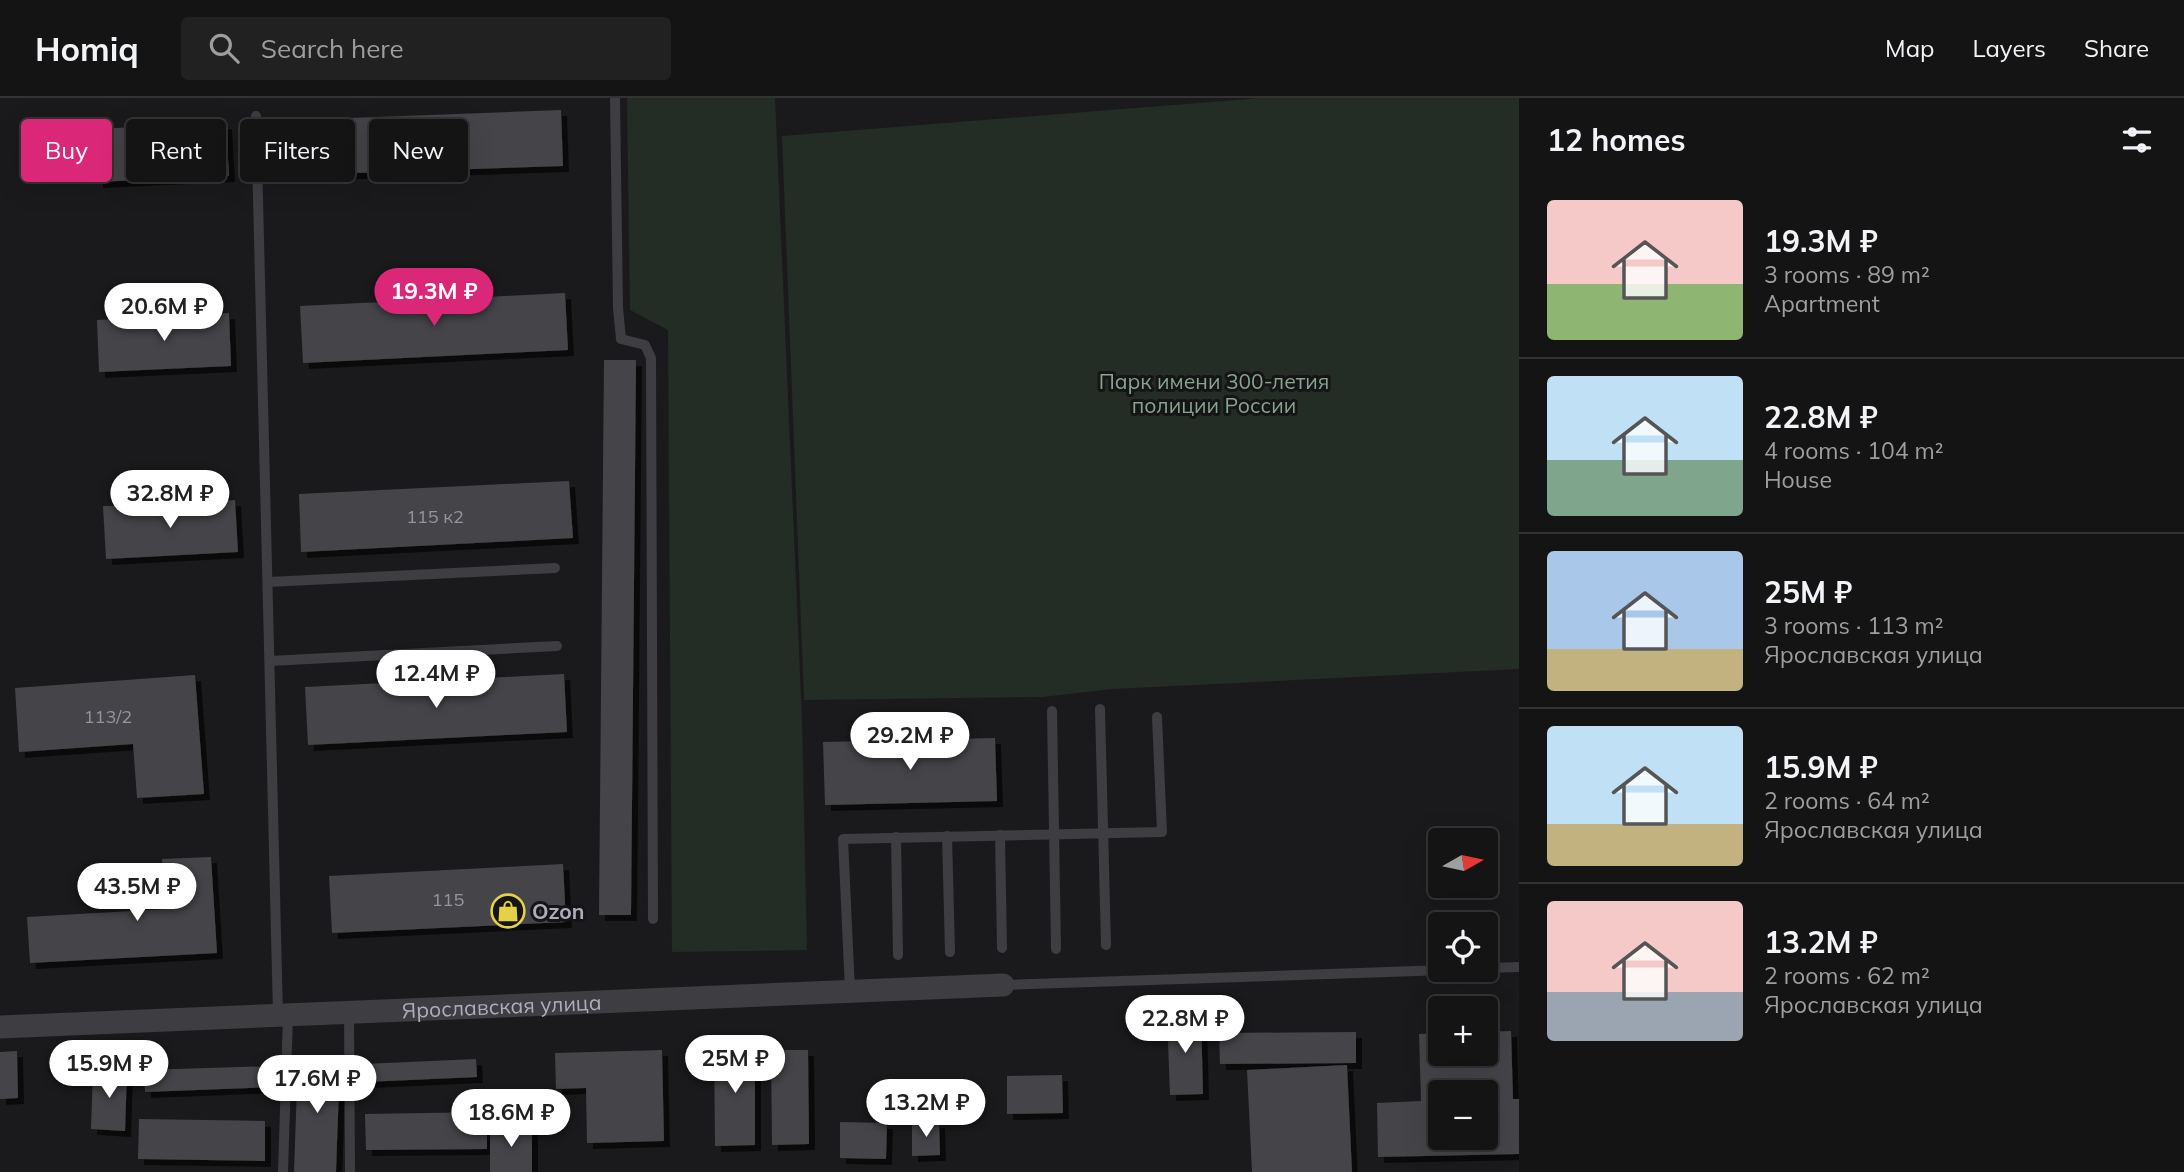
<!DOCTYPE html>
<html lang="en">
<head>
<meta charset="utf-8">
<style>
  body { margin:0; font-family:Mulish,sans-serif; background:#212122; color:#f1f3f6; height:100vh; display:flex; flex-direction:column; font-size:26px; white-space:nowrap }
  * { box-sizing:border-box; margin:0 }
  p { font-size:23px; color:#9d9ea0 }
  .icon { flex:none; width:38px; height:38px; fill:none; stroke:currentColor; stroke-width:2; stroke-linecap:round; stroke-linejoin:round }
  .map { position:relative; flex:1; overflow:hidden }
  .sheet { display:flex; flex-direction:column; background:#141415; width:665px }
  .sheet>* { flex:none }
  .hud { position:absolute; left:21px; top:21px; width:665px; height:63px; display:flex; gap:14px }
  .needle { width:46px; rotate:81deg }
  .fabs { position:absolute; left:1428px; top:730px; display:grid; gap:14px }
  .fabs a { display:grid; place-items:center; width:70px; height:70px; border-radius:7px; background:#141415; box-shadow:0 7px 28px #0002,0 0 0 2px #333334; font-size:35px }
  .price { position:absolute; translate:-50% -60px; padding:0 16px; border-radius:24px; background:#fff; color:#222; font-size:23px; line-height:46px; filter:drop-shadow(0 2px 4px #0008) }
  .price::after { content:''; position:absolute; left:50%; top:42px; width:21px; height:16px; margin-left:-10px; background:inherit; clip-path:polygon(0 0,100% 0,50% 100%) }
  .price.active { background:#db2777; color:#fff }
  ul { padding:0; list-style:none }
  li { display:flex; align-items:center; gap:21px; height:175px; padding:0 28px }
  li+li { border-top:2px solid #333334 }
  li span { display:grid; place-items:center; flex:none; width:196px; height:140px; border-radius:7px; color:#555 }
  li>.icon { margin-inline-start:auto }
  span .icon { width:84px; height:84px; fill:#fffc; stroke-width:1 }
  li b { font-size:30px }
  h2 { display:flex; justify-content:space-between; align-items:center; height:84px; padding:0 28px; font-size:30px }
  .chip { padding:0 24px; border-radius:7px; background:#141415; box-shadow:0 7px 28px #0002,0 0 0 2px #333334; font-size:24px; line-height:63px }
  .chip.active { background:#db2777; color:#fff }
  header { display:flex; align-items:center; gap:42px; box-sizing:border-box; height:98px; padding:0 35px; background:#141415; border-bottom:2px solid #333334 }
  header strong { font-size:33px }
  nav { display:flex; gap:38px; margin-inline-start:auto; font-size:24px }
  .search { width:490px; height:63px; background:#212122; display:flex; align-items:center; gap:18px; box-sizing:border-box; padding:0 24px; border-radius:7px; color:#9d9ea0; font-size:26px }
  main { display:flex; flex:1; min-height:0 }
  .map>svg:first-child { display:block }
  .green { fill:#242c26 }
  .building { fill:#444449; fill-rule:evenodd; filter:url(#shadow) }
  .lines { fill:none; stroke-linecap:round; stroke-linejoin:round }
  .service { stroke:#3d3d42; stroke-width:10 }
  .minor { stroke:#3d3d42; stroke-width:23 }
  .labels { text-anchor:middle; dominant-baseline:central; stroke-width:6; stroke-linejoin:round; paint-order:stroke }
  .number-label { font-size:18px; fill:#93949e }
  .park-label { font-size:21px; fill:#86a48e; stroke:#151517 }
  .poi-label { font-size:21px; font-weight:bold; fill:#adaeba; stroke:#151517; text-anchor:start }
  .street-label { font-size:21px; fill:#adaeba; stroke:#151517 }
</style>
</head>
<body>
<header>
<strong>Homiq</strong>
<div class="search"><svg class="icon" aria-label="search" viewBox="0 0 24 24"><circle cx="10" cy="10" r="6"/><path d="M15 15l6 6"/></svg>Search here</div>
<nav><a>Map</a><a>Layers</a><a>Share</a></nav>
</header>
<main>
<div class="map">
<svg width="1519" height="1074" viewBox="0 0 1519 1074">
  <defs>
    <filter id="shadow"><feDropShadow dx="6" dy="6" stdDeviation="0" flood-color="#0009"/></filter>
  </defs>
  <rect width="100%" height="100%" fill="#1a1a1c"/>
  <g class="green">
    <path d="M 627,0 L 775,0 L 802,622 L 807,852 L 672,854 L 668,232 L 630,212 Z"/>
    <path d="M 1261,0 L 1519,0 L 1519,571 L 1112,591 L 1043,599 L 804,602 L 782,38 Z"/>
  </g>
  <g class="building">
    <path d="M 561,12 L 563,68 L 299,77 L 297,22 Z"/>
    <path d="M 226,25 L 229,78 L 97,84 L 94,31 Z"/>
    <path d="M 565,195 L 568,252 L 303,265 L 300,208 Z"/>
    <path d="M 229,215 L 231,268 L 99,274 L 97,222 Z"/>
    <path d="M 604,262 L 636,262 L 631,817 L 599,817 Z"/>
    <path d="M 569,383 L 573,440 L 301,454 L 299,396 Z"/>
    <path d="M 235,402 L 238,454 L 106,461 L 103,408 L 193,407 L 192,404 Z"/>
    <path d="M 564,576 L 567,634 L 308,647 L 305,589 Z"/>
    <path d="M 195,577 L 204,696 L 137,700 L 133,646 L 19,654 L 15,590 Z"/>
    <path d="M 995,640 L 997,703 L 825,707 L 823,644 Z"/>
    <path d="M 211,759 L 217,855 L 30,865 L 27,819 L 165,811 L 162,761 Z"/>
    <path d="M 563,766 L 566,824 L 332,835 L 329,778 Z"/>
    <path d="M 1201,917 L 1203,996 L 1170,997 L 1167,918 Z"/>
    <path d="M 1511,933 L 1513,1001 L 1519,1001 L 1519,1056 L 1378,1059 L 1377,1005 L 1421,1003 L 1419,936 L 1440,935 L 1440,956 L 1486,956 L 1486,934 ZM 1440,994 L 1486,994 L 1486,1040 L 1440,1040 Z"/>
    <path d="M 1356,934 L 1356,965 L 1220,966 L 1219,935 Z"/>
    <path d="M 714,946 L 755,946 L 755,1047 L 715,1048 Z"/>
    <path d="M 662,952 L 664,1043 L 587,1045 L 586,990 L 556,991 L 555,955 Z"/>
    <path d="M 771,952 L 808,952 L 809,1046 L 772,1047 Z"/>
    <path d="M 17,953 L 18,1000 L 0,1001 L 0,954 Z"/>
    <path d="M 298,959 L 340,961 L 336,1074 L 294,1074 Z"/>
    <path d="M 476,961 L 477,979 L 365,984 L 364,966 Z"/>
    <path d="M 1347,967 L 1352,1074 L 1252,1074 L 1247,972 Z"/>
    <path d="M 276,968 L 276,989 L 145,994 L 144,972 Z"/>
    <path d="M 93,971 L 127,973 L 125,1033 L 91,1031 Z"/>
    <path d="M 1062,977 L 1063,1015 L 1007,1016 L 1007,978 Z"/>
    <path d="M 487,1014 L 487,1051 L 366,1052 L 365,1016 Z"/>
    <path d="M 139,1021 L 265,1023 L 265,1063 L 138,1061 Z"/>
    <path d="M 840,1024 L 887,1025 L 886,1061 L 840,1060 Z"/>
    <path d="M 939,1024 L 940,1057 L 912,1058 L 912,1025 Z"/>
    <rect x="490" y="1028" width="42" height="46"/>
  </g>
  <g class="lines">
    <g class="service">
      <path d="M 615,0 L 618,210 L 621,241 L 645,247 L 651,260 L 653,821"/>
      <path d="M 256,18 L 278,917"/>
      <path d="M 268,484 L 555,470"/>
      <path d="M 270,563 L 557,548"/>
      <path d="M 1100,611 L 1106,847"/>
      <path d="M 1052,613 L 1056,851"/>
      <path d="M 1000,737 L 1002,850"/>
      <path d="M 947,738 L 950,854"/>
      <path d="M 896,739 L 898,857"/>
      <path d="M 1486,870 L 1519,869"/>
      <path d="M 1003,887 L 1446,872"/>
      <path d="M 850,893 L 843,741 L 1162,734 L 1157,619"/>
      <path d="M 349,914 L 350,1074"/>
      <path d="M 283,1074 L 288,917"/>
    </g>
    <path class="minor" id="s1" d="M 0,929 L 1003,887"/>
  </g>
  <defs>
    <symbol id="shop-ring" viewBox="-11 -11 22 22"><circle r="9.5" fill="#151517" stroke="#e5d148" stroke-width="1.5"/><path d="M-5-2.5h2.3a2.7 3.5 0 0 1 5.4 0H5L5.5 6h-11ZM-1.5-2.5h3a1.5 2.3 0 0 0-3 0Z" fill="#e5d148"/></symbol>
  </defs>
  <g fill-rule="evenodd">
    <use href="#shop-ring" x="489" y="794" width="38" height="38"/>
  </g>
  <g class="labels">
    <g class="number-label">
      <text x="435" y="418">115 к2</text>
      <text x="108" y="618">113/2</text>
      <text x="448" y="801">115</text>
    </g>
    <g class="park-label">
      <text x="1214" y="283">Парк имени 300-летия<tspan x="1214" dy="24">полиции России</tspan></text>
    </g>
    <g class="poi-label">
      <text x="532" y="813">Ozon</text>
    </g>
    <g class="street-label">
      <text stroke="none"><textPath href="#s1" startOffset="502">Ярославская улица</textPath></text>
    </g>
  </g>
</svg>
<div class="fabs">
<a><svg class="needle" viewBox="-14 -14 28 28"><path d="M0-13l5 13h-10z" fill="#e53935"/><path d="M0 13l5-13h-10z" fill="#9d9ea0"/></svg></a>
<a><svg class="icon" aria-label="locate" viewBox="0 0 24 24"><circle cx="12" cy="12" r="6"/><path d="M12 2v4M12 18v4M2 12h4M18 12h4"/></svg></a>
<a>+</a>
<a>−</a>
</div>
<b class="price active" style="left:434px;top:230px">19.3M ₽</b>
<b class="price" style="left:164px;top:245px">20.6M ₽</b>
<b class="price" style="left:170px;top:432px">32.8M ₽</b>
<b class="price" style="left:436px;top:612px">12.4M ₽</b>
<b class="price" style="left:910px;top:674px">29.2M ₽</b>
<b class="price" style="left:137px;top:825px">43.5M ₽</b>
<b class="price" style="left:1185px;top:957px">22.8M ₽</b>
<b class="price" style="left:735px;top:997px">25M ₽</b>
<b class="price" style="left:109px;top:1002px">15.9M ₽</b>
<b class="price" style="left:317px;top:1017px">17.6M ₽</b>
<b class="price" style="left:926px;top:1041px">13.2M ₽</b>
<b class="price" style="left:511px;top:1051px">18.6M ₽</b>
<div class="hud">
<a class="chip active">Buy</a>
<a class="chip">Rent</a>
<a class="chip">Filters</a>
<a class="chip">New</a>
</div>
</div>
<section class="sheet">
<h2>12 homes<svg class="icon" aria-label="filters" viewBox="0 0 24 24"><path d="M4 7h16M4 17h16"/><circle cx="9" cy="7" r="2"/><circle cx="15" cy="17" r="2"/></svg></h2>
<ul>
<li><span style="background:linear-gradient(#f6c9c9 60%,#8fb573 0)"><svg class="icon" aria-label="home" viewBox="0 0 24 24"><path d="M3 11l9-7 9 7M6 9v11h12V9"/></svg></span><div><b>19.3M ₽</b><p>3 rooms · 89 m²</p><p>Apartment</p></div></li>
<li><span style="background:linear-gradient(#bfe0f5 60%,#7fa58c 0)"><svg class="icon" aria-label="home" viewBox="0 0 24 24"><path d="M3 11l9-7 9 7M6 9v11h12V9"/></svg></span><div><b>22.8M ₽</b><p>4 rooms · 104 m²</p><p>House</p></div></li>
<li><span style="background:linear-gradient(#a9c7e8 70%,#c2b280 0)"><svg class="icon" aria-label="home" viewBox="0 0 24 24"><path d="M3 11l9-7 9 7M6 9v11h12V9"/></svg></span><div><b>25M ₽</b><p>3 rooms · 113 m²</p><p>Ярославская улица</p></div></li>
<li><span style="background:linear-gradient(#bfe0f5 70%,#c2b280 0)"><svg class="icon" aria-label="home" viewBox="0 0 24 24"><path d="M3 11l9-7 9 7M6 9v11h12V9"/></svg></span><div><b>15.9M ₽</b><p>2 rooms · 64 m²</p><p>Ярославская улица</p></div></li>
<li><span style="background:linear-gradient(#f6c9c9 65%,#9aa5b1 0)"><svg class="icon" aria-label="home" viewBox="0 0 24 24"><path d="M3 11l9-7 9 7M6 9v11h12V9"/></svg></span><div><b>13.2M ₽</b><p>2 rooms · 62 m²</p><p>Ярославская улица</p></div></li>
</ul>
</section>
</main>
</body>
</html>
